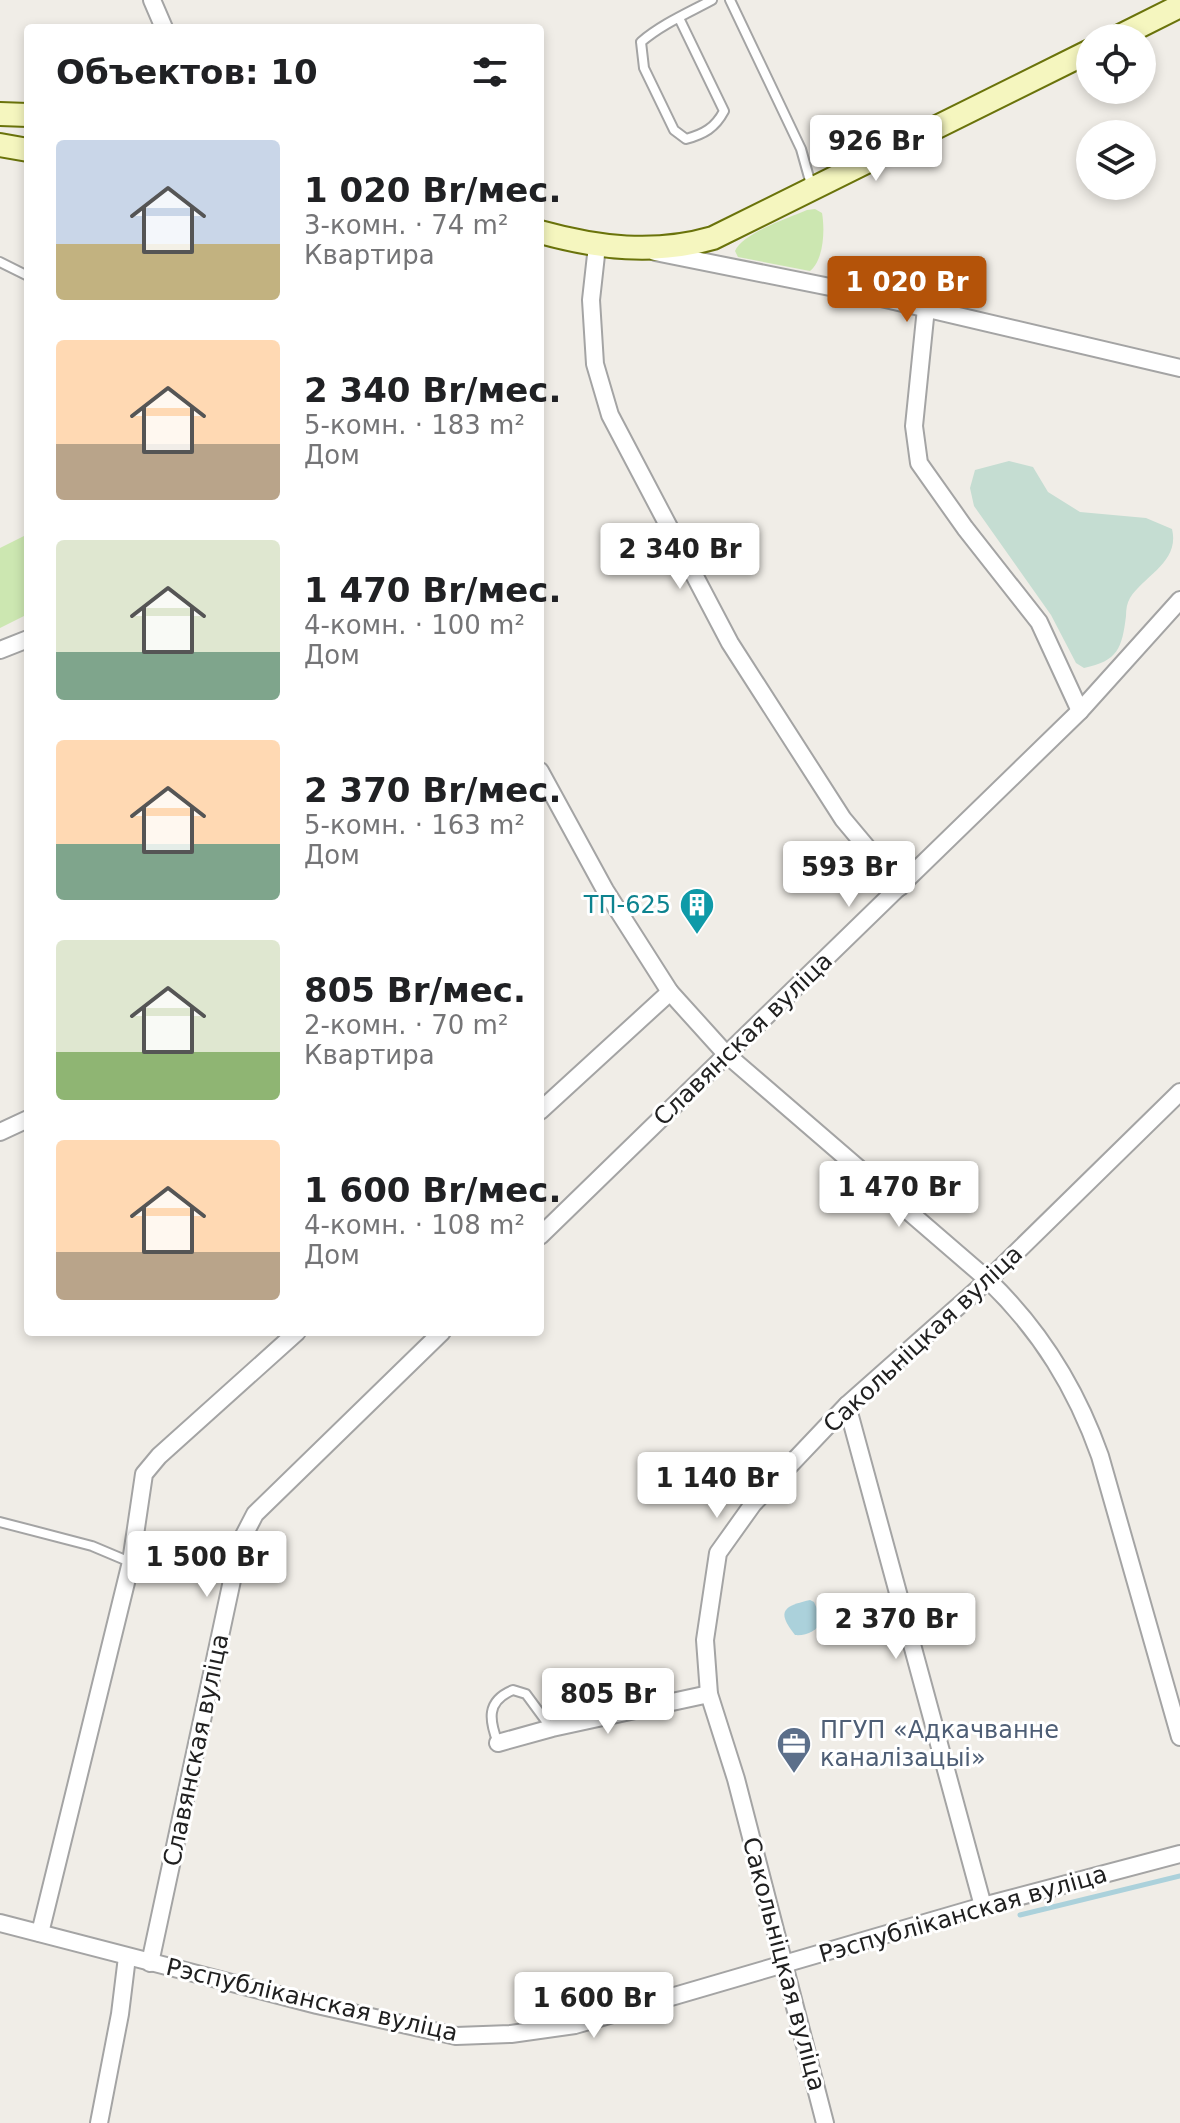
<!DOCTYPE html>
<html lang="ru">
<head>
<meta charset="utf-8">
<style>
  body { margin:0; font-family:"DejaVu Sans",sans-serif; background:#f6f6f6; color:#202124; height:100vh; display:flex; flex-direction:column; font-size:30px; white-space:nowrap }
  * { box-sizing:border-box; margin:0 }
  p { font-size:26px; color:#757577 }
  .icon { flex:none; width:44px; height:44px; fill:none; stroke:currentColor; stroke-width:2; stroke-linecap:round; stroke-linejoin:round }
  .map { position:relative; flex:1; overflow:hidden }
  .drawer { position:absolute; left:24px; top:24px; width:520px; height:1312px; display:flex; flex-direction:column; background:#fff; border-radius:8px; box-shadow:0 4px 12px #0003 }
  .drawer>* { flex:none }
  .tools { position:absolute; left:1076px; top:24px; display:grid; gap:16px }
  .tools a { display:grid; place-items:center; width:80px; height:80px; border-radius:50%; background:#fff; box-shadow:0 4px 12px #0003; font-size:40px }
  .price { position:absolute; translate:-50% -68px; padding:0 18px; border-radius:8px; background:#fff; color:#222; font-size:26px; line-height:52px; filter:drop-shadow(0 2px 4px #0008) }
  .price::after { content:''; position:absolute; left:50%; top:48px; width:24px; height:18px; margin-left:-12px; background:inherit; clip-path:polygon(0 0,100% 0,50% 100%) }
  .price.active { background:#b45309; color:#fff }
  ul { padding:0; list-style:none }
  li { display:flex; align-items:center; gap:24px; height:200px; padding:0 32px }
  li span { display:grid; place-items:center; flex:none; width:224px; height:160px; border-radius:8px; color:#555 }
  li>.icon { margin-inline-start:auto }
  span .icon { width:96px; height:96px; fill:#fffc; stroke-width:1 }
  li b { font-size:34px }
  h2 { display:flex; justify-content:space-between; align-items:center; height:96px; padding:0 32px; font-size:34px }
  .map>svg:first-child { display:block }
  .grass { fill:#cce7b1 }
  .wetland { fill:#c5ddd2 }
  .water { fill:#abd1db }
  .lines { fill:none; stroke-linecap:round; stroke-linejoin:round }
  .stream { stroke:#abd1db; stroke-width:5 }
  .service-casing { stroke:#a4a4a4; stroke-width:12 }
  .minor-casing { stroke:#a4a4a4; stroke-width:20 }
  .secondary-casing { stroke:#6a730b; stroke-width:26 }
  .service { stroke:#fff; stroke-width:8 }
  .minor { stroke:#fff; stroke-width:16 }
  .secondary { stroke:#f5f6bf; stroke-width:22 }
  .labels { text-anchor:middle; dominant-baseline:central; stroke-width:6; stroke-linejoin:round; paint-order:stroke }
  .culture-label { font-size:24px; fill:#0d838f; stroke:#fff; text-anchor:end }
  .street-label { font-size:24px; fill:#202020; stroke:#fff }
  .service-label { font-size:24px; fill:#4e5e75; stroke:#fff; text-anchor:start }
</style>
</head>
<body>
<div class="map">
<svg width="1180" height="2123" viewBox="0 0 1180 2123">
  <rect width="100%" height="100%" fill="#f0ede7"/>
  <g class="grass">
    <path d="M 815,209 L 822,213 C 825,229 824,260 810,271 L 738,257 L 735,251 C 742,233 789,218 807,210 Z"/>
    <path d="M 28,534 L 28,614 L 0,628 L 0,548 Z"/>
  </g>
  <path class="wetland" d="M 1009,461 L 1033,467 L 1048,492 L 1080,512 L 1146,518 L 1172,529 C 1180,562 1145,575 1130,598 C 1127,603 1126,609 1126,616 C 1122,648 1118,661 1084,668 L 1076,663 L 1051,615 L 974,506 L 970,488 L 975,470 Z"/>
  <path class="water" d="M 810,1600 L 814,1602 L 822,1620 C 818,1631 806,1636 795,1635 C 775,1610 785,1606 810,1600 Z"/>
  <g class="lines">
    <path class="stream" d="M 1020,1915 L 1180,1876"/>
    <defs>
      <g id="service">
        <path d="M 730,0 L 801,149 L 812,188"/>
        <path d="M 679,18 L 724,111 C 715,128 704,134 686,139 L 674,130 L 644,68 L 641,42 C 662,24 688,13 712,0"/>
        <path d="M 0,262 L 28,276"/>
        <path d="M 0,1522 L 92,1546 L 130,1562"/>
        <path d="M 498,1743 C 489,1720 486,1701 513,1690 L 526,1694 L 551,1728"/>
      </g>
      <g id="minor">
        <path d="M 152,0 L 164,28"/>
        <path d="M 597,246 L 591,300 L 595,364 L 610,415 L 730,643 L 843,819 L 900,887"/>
        <path d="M 655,252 L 860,293 L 1180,368"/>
        <path d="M 926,308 L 914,426 L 919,463 L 965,528 L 1039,622 L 1080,711"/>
        <path d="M 0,650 L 28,639"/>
        <path d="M 540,771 L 605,890 L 670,992 L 726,1054 L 988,1280 C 1041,1331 1076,1388 1100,1456 L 1180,1737"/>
        <path d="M 540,1111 L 670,992"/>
        <path d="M 0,1132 L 28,1119"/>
        <path d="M 540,1236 L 1080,711 L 1180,600"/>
        <path d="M 847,1405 L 983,1906"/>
        <path d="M 498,1743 L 552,1728 L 709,1694"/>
        <path d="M 0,1923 L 317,2005 L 456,2036 L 511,2034 L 575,2025 L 983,1906 L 1180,1854"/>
        <path d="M 40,1933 L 131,1562 L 144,1474 L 159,1456 L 297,1332"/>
        <path d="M 150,1963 L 240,1543 L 255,1514 L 442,1332"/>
        <path d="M 99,2123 L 120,2014 L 127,1957"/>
        <path d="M 825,2123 L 736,1779 L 709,1694 L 705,1640 L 718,1553 L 753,1504 L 847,1405 L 988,1280 L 1180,1092"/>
      </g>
      <g id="secondary">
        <path d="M 1116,38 L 1180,6"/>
        <path d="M 0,114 L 28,115"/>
        <path d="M 0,145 L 28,150"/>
        <path d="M 540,232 C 598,248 654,255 713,238 L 1090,51"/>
      </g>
    </defs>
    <use href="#service" class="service-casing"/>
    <use href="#minor" class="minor-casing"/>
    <use href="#secondary" class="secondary-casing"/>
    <use href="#service" class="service"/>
    <use href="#minor" class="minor"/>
    <use href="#secondary" class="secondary"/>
  </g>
  <defs>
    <symbol id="building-pin" viewBox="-11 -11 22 30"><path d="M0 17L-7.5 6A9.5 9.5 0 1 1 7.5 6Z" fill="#0f9aa8" stroke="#fff"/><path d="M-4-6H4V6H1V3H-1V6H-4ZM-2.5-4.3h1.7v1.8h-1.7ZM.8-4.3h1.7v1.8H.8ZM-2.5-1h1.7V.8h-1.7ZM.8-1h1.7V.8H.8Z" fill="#fff"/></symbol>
    <symbol id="office-pin" viewBox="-11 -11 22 30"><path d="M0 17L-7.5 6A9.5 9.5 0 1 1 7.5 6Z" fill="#5c6f8a" stroke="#fff"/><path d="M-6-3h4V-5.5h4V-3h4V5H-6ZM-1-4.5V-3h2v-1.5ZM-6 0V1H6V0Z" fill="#fff"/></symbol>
  </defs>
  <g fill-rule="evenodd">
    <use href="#building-pin" x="677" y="885" width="40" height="54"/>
    <use href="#office-pin" x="774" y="1724" width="40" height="54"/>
  </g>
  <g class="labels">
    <g class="culture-label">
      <text x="671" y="905">ТП-625</text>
    </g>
    <g class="street-label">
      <text transform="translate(743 1039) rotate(-44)">Славянская вуліца</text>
      <text transform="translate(923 1339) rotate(-43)">Сакольніцкая вуліца</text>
      <text transform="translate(196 1750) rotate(-78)">Славянская вуліца</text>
      <text transform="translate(963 1914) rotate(-16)">Рэспубліканская вуліца</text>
      <text transform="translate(784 1964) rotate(75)">Сакольніцкая вуліца</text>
      <text transform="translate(312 2000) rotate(13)">Рэспубліканская вуліца</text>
    </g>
    <g class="service-label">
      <text x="820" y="1730">ПГУП «Адкачванне<tspan x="820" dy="28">каналізацыі»</tspan></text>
    </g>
  </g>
</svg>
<div class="tools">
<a><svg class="icon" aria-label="locate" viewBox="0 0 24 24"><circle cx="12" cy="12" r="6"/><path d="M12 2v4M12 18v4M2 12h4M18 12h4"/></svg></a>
<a><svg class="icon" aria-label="layers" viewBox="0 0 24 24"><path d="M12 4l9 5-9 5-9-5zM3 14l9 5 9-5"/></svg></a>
</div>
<b class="price" style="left:876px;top:183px">926 Br</b>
<b class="price active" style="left:907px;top:324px">1 020 Br</b>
<b class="price" style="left:680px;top:591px">2 340 Br</b>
<b class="price" style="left:849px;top:909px">593 Br</b>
<b class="price" style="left:899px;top:1229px">1 470 Br</b>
<b class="price" style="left:717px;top:1520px">1 140 Br</b>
<b class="price" style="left:207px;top:1599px">1 500 Br</b>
<b class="price" style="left:896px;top:1661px">2 370 Br</b>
<b class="price" style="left:608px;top:1736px">805 Br</b>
<b class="price" style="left:594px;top:2040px">1 600 Br</b>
<section class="drawer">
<h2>Объектов: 10<svg class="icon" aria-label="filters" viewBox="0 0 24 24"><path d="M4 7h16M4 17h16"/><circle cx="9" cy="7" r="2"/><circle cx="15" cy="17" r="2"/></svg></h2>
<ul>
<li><span style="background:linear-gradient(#c9d6e8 65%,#c2b280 0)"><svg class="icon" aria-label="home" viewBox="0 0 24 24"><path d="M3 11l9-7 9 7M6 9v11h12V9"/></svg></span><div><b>1 020 Br/мес.</b><p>3-комн. · 74 m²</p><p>Квартира</p></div></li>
<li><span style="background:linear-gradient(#ffd9b3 65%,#b9a48a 0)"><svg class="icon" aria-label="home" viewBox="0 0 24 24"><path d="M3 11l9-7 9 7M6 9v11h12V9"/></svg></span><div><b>2 340 Br/мес.</b><p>5-комн. · 183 m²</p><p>Дом</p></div></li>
<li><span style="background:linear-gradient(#dfe7d0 70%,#7fa58c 0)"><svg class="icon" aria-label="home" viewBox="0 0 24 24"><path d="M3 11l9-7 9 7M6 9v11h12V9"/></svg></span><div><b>1 470 Br/мес.</b><p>4-комн. · 100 m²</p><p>Дом</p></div></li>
<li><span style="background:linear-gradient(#ffd9b3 65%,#7fa58c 0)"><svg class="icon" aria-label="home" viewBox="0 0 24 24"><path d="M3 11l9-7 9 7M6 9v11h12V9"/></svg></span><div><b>2 370 Br/мес.</b><p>5-комн. · 163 m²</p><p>Дом</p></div></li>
<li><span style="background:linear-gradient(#dfe7d0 70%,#8fb573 0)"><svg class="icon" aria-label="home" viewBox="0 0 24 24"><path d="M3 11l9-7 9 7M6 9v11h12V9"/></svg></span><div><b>805 Br/мес.</b><p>2-комн. · 70 m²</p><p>Квартира</p></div></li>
<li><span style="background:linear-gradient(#ffd9b3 70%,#b9a48a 0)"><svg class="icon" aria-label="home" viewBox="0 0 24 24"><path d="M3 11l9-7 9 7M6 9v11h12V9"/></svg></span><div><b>1 600 Br/мес.</b><p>4-комн. · 108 m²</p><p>Дом</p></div></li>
</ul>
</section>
</div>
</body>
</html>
